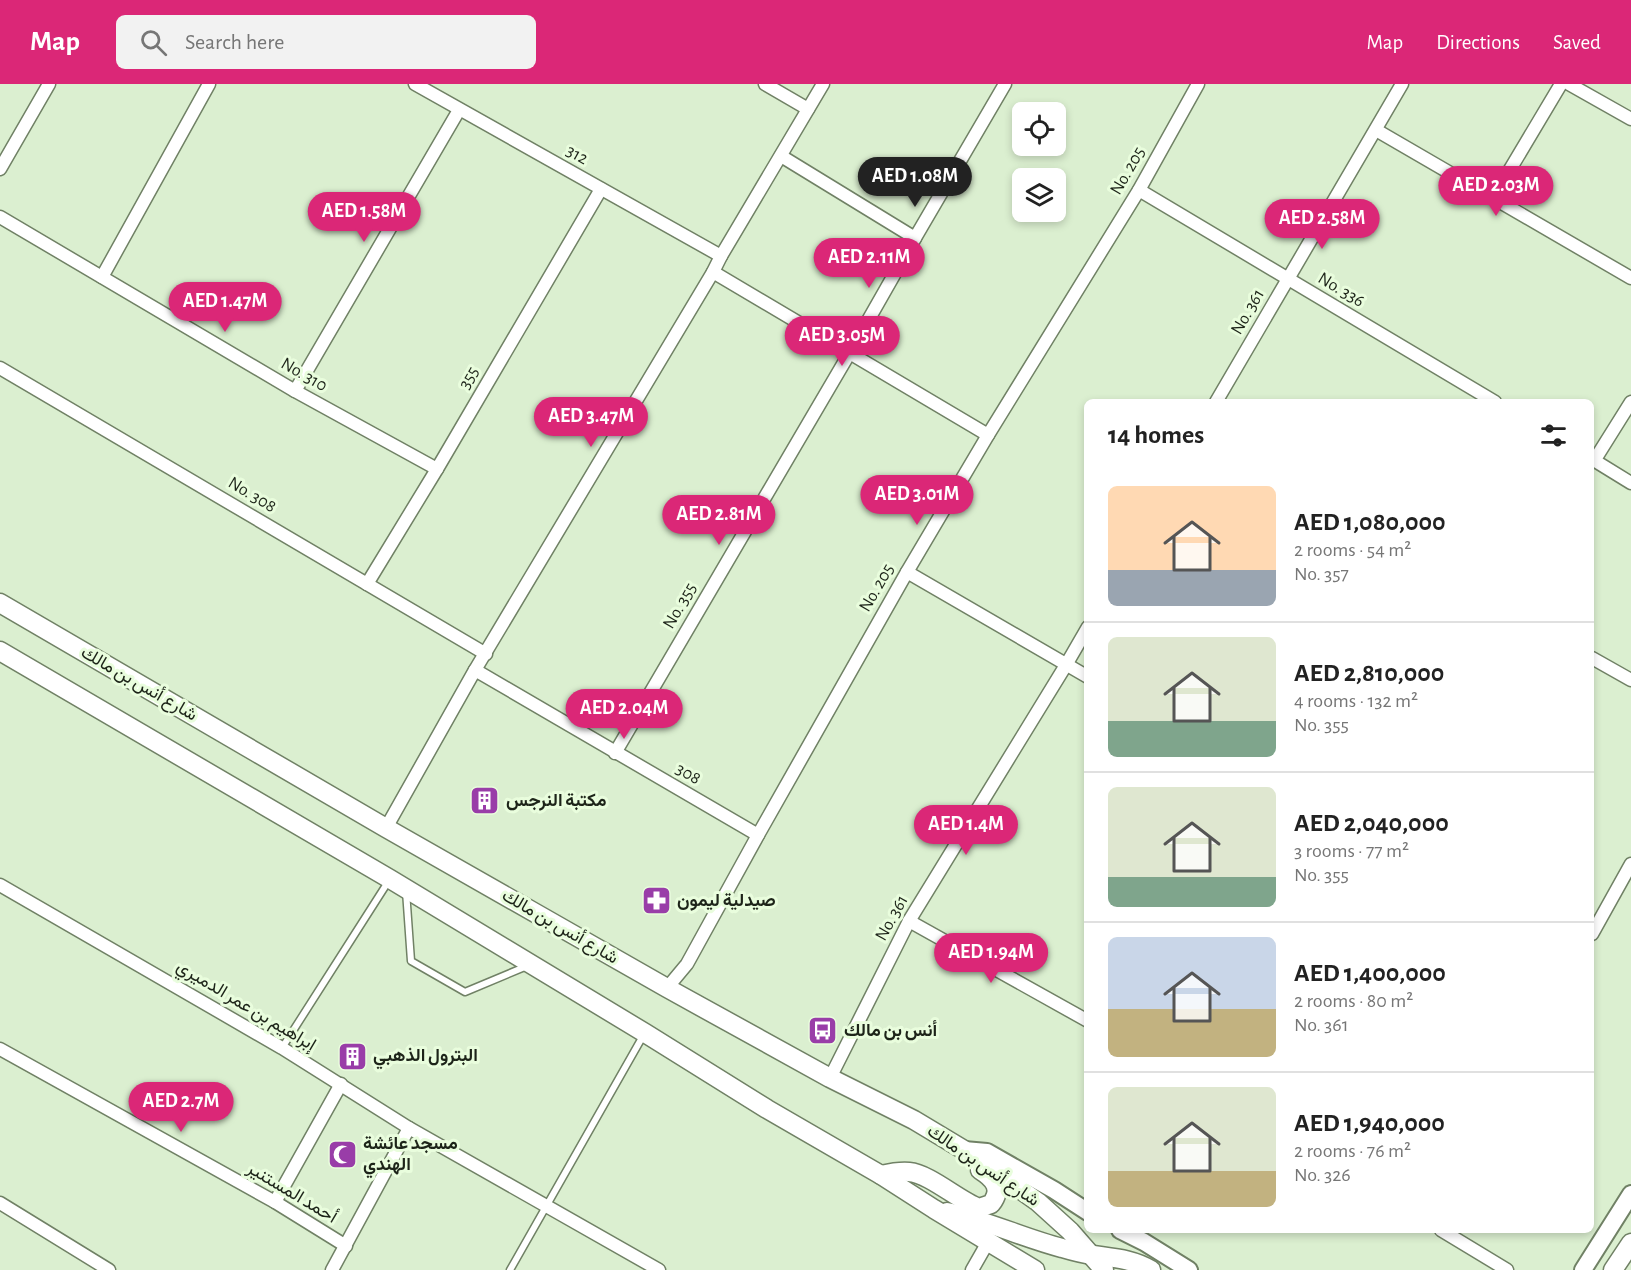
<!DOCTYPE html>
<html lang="en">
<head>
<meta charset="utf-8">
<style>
  body { margin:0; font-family:"Alegreya Sans",Vazirmatn,sans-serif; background:#f2f2f2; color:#222; height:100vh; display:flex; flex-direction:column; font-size:22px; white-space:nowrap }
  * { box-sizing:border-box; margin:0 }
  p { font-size:20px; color:#767676 }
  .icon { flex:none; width:33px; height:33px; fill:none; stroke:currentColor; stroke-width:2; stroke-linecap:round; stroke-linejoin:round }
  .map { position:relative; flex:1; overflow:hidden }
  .panel { position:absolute; left:1084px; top:315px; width:510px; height:834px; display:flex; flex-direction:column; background:#fff; border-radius:9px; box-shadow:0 3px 9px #0003 }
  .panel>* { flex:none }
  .buttons { position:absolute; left:1012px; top:18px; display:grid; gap:12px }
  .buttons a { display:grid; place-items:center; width:54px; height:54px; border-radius:9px; background:#fff; box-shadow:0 3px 9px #0003; font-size:30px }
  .price { position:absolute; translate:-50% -51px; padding:0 14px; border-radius:21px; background:#db2777; color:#fff; font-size:20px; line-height:39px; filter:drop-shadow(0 2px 3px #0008) }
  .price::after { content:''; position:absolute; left:50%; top:36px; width:18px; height:14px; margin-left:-9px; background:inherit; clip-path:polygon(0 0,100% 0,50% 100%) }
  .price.selected { background:#222; color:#fff }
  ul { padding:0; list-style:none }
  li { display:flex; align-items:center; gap:18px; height:150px; padding:0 24px }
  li+li { border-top:2px solid #e0e0e0 }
  li span { display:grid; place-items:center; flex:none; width:168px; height:120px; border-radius:9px; color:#555 }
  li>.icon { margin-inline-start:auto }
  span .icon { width:72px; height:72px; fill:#fffc; stroke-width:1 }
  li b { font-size:26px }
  h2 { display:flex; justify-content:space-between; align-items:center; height:72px; padding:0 24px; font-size:26px }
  header { display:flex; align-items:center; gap:36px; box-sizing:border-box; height:84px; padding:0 30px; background:#db2777; color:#fff }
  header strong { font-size:28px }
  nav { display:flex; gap:33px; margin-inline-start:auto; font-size:21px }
  .search { width:420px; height:54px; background:#f2f2f2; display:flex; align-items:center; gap:15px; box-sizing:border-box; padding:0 21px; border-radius:9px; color:#767676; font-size:22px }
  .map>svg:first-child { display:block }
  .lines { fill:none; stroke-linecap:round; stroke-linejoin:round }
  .lane-casing { stroke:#708165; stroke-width:9 }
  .street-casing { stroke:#708165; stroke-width:15 }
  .secondary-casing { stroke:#708165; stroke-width:20 }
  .primary-casing { stroke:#708165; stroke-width:21 }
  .lane { stroke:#fff; stroke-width:6 }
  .street { stroke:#fff; stroke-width:12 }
  .secondary { stroke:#fff; stroke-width:16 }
  .primary { stroke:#fff; stroke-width:18 }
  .labels { text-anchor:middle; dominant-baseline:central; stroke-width:6; stroke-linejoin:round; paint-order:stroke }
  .street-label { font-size:18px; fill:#1d2419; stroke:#e9fddd }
  .poi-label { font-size:18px; font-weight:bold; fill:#1d2419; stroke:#e9fddd; text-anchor:start }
</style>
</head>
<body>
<header>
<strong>Map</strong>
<div class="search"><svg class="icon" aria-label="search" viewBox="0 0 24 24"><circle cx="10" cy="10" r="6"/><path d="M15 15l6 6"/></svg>Search here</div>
<nav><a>Map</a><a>Directions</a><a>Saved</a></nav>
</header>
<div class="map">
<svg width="1631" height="1186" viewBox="0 0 1631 1186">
  <rect width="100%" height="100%" fill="#dbefd0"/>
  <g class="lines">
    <defs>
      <g id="lane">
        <path d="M 406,807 L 411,877 L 465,908 L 527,882"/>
        <path d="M 282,964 L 388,798"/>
        <path d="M 510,1186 L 643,952"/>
      </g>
      <g id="street">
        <path d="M 415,0 L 721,172"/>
        <path d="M 765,0 L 808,25"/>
        <path d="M 1569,0 L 1631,35"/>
        <path d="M 1376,46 L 1631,194"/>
        <path d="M 781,72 L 915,154 L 1005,0"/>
        <path d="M 0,85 L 49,0"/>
        <path d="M 1139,106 L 1495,318"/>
        <path d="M 1493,114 L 1561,0"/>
        <path d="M 0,133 L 295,307 L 437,385"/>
        <path d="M 713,188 L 988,351"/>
        <path d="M 102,193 L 209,0"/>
        <path d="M 0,284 L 486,570"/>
        <path d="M 295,307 L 459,26"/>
        <path d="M 1216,318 L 1402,0"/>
        <path d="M 1592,375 L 1631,399"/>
        <path d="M 1594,377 L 1631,318"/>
        <path d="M 907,488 L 1088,593"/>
        <path d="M 367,500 L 437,385 L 601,105"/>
        <path d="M 1592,574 L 1631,596"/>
        <path d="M 475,586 L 758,751"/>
        <path d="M 615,669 L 849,270 L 915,154"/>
        <path d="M 386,744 L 475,586 L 713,188 L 721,172 L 823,0"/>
        <path d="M 0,801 L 282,964 L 409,1044 L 659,1186"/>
        <path d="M 909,837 L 1088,937"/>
        <path d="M 1592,850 L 1631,780"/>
        <path d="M 667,904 L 687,880 L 758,751 L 907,488 L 988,351 L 1139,106 L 1198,0"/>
        <path d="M 0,965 L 275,1118 L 346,1162"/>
        <path d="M 830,994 L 909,837 L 1066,581 L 1088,543"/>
        <path d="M 275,1118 L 341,1000"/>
        <path d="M 0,1119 L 109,1186"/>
        <path d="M 1441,1146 L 1507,1186"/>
        <path d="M 332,1186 L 409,1044"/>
        <path d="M 972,1186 L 988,1158"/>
      </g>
      <g id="secondary">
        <path d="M 964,1066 L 987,1068 L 1054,1106 L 1088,1128"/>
        <path d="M 1120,1146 L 1144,1158 L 1189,1186"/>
        <path d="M 1583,1186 L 1631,1110"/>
      </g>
      <g id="primary">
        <path d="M 0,519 L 386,744 L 667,904 L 830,994 L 914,1036 L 964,1066 L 1038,1118 L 1070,1147 L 1104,1186"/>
        <path d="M 0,567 L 390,795 L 645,949 L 767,1025 L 881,1091 L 934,1125 L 1035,1186"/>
        <path d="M 881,1091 C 890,1089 900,1087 909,1088 C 930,1090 958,1116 979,1124 L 991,1120 C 1003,1105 994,1095 980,1086"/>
        <path d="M 947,1128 C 986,1136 1023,1154 1062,1164 C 1072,1167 1083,1170 1093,1171 C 1114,1174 1133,1175 1151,1186"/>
        <path d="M 1613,1186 L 1631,1159"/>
      </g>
    </defs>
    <use href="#lane" class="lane-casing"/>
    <use href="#street" class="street-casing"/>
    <use href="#secondary" class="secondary-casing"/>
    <use href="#primary" class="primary-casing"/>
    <use href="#lane" class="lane"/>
    <use href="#street" class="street"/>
    <use href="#secondary" class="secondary"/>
    <use href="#primary" class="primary"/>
  </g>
  <defs>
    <symbol id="building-square" viewBox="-11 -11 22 22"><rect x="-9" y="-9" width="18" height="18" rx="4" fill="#993da8" stroke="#e9fddd"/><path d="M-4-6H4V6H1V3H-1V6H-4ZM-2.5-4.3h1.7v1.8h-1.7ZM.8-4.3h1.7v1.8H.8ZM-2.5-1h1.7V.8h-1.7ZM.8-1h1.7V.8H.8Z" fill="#fff"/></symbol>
    <symbol id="pharmacy-square" viewBox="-11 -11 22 22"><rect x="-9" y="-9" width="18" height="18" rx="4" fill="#993da8" stroke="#e9fddd"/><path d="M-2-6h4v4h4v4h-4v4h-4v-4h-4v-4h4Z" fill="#fff"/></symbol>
    <symbol id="bus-square" viewBox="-11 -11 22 22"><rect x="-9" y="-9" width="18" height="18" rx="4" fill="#993da8" stroke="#e9fddd"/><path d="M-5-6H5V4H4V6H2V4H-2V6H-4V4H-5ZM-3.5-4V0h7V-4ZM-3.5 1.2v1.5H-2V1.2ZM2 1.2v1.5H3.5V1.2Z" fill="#fff"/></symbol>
    <symbol id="mosque-square" viewBox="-11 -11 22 22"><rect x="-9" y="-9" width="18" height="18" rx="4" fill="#993da8" stroke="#e9fddd"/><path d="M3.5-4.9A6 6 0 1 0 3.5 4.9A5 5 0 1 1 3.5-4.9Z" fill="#fff"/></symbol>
  </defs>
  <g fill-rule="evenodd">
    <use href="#building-square" x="468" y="700" width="33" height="33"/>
    <use href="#pharmacy-square" x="640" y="800" width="33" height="33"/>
    <use href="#bus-square" x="806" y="930" width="33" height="33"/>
    <use href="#building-square" x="336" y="956" width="33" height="33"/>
    <use href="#mosque-square" x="326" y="1054" width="33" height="33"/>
  </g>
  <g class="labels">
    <g class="street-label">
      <text transform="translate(577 71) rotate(29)">312</text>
      <text transform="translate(1128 87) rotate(-60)">No. 205</text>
      <text transform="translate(1341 206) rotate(31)">No. 336</text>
      <text transform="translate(1248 228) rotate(-60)">No. 361</text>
      <text transform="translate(304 291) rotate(30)">No. 310</text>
      <text transform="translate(469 294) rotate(-60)">355</text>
      <text transform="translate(252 411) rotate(31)">No. 308</text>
      <text transform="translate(877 504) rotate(-60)">No. 205</text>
      <text transform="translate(680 522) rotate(-60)">No. 355</text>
      <text transform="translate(139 600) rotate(30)">شارع أنس بن مالك</text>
      <text transform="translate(688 690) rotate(30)">308</text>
      <text transform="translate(892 834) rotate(-61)">No. 361</text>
      <text transform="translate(560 843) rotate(30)">شارع أنس بن مالك</text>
      <text transform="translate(246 922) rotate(31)">إبراهيم بن عمر الدميري</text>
      <text transform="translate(983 1082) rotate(34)">شارع أنس بن مالك</text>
      <text transform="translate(292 1109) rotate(31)">أحمد المستنير</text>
    </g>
    <g class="poi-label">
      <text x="506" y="717">مكتبة النرجس</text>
      <text x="677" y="817">صيدلية ليمون</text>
      <text x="844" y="947">أنس بن مالك</text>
      <text x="373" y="972">البترول الذهبي</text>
      <text x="363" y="1060">مسجد عائشة<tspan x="363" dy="21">الهندي</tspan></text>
    </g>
  </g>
</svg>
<div class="buttons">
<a><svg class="icon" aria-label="locate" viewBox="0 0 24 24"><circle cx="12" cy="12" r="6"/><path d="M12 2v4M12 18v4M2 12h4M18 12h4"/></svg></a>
<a><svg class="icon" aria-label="layers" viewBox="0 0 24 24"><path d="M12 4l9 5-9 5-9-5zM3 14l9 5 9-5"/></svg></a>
</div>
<b class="price selected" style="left:915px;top:124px">AED 1.08M</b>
<b class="price" style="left:1496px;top:133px">AED 2.03M</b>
<b class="price" style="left:364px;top:159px">AED 1.58M</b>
<b class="price" style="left:1322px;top:166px">AED 2.58M</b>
<b class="price" style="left:869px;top:205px">AED 2.11M</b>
<b class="price" style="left:225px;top:249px">AED 1.47M</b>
<b class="price" style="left:842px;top:283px">AED 3.05M</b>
<b class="price" style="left:591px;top:364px">AED 3.47M</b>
<b class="price" style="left:917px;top:442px">AED 3.01M</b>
<b class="price" style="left:719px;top:462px">AED 2.81M</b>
<b class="price" style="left:624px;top:656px">AED 2.04M</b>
<b class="price" style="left:966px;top:772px">AED 1.4M</b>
<b class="price" style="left:991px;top:900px">AED 1.94M</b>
<b class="price" style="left:181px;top:1049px">AED 2.7M</b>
<section class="panel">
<h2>14 homes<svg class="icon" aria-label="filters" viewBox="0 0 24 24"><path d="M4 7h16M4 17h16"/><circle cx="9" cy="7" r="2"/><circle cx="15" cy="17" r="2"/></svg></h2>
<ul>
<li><span style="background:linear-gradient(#ffd9b3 70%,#9aa5b1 0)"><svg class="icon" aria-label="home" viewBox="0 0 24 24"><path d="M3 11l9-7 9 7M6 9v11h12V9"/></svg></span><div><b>AED 1,080,000</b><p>2 rooms · 54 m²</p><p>No. 357</p></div></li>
<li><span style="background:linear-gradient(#dfe7d0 70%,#7fa58c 0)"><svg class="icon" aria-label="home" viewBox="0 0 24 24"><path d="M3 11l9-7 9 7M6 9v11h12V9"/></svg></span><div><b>AED 2,810,000</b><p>4 rooms · 132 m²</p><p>No. 355</p></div></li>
<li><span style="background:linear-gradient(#dfe7d0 75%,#7fa58c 0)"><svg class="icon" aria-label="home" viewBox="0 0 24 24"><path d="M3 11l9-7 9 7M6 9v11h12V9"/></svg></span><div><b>AED 2,040,000</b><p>3 rooms · 77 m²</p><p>No. 355</p></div></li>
<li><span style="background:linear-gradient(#c9d6e8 60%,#c2b280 0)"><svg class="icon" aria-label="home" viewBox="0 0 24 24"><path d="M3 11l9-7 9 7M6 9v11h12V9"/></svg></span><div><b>AED 1,400,000</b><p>2 rooms · 80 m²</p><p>No. 361</p></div></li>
<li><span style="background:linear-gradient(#dfe7d0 70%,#c2b280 0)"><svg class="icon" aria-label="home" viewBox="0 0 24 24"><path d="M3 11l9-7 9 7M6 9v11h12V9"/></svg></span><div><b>AED 1,940,000</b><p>2 rooms · 76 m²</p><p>No. 326</p></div></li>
</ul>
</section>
</div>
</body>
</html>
